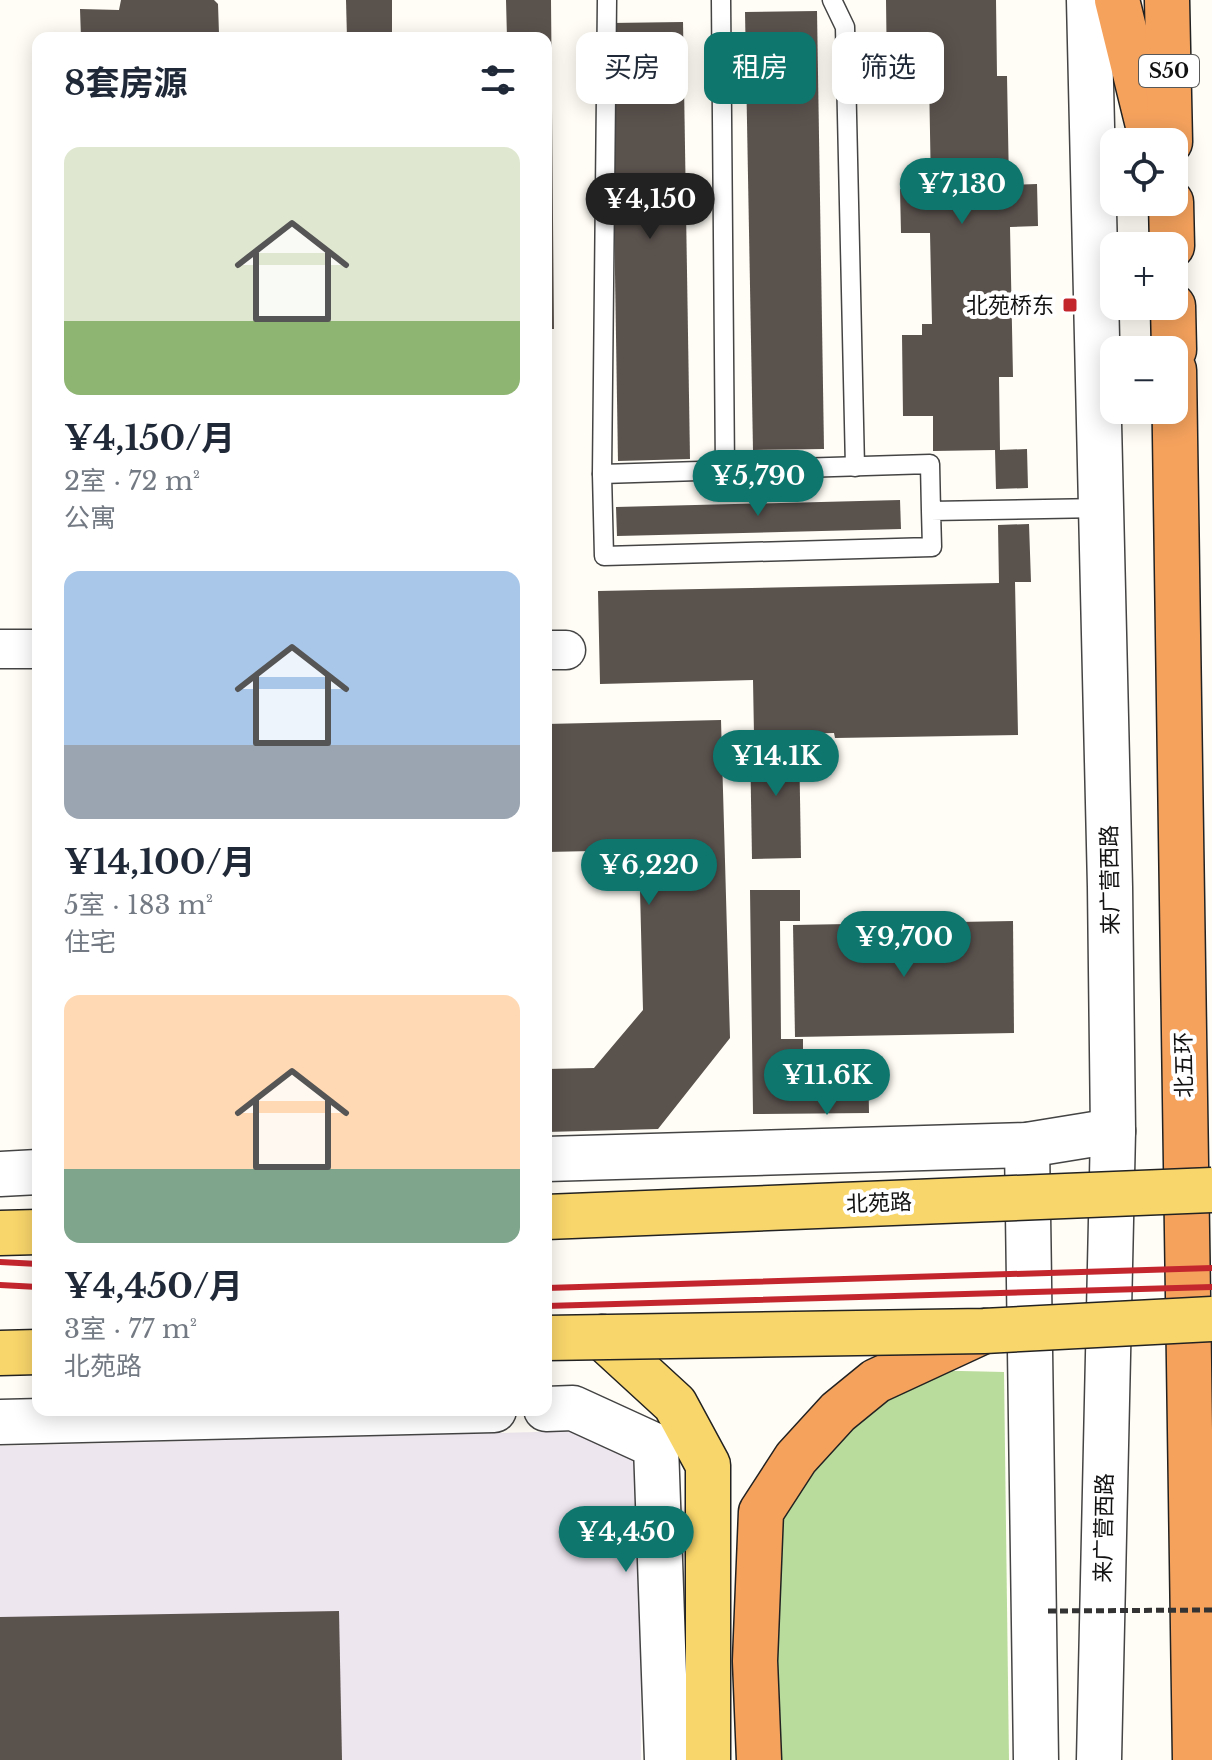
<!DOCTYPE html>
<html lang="zh">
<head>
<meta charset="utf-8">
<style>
  body { margin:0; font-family:"Libre Baskerville","Noto Sans SC",serif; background:#f2f2f3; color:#1f2937; height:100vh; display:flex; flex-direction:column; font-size:30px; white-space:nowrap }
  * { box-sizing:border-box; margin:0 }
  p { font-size:26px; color:#747a83 }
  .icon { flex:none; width:44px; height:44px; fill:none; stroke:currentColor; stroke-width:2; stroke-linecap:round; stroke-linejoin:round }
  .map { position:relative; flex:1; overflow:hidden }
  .side { position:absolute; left:32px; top:32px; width:520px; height:1384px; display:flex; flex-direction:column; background:#fff; border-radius:16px; box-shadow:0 4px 20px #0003 }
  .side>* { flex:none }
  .guide { position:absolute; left:576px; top:32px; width:516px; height:72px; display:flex; gap:16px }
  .tools { position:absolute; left:1100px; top:128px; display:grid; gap:16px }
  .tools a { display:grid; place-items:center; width:88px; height:88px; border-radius:16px; background:#fff; box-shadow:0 4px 20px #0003; font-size:40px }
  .price { position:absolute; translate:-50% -68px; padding:0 18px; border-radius:28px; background:#0f766e; color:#fff; font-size:26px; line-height:52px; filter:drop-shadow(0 2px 4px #0008) }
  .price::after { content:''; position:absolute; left:50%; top:48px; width:24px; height:18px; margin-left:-12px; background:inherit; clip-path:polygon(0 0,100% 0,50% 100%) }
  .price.current { background:#222; color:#fff }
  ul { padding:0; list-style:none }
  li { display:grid; align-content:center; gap:16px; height:424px; padding:0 32px }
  li span { display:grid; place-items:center; height:248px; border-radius:16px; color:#555 }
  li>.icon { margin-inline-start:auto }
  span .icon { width:144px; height:144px; fill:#fffc; stroke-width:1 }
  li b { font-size:34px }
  h2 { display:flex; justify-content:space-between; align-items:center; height:96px; padding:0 32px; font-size:34px }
  .chip { padding:0 28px; border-radius:16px; background:#fff; box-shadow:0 4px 20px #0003; font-size:28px; line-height:72px }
  .chip.current { background:#0f766e; color:#fff }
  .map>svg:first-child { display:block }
  .industrial { fill:#eee6ef }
  .forest { fill:#b9dc9c }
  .building { fill:#5a524d }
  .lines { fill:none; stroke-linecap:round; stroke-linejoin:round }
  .service-casing { stroke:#444; stroke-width:21 }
  .minor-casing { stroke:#444; stroke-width:41 }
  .tertiary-casing { stroke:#444; stroke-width:47 }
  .primary-casing { stroke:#222; stroke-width:47 }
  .motorway-casing { stroke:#222; stroke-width:47 }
  .service { stroke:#fff; stroke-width:18 }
  .minor { stroke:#fff; stroke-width:38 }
  .tertiary { stroke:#fff; stroke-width:44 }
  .primary { stroke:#f9d66b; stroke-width:44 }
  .motorway { stroke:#f5a25d; stroke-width:44 }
  .rail { stroke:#c4262e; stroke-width:6 }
  .primary-bridge-casing { stroke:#222; stroke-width:47; stroke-linecap:butt }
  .path-bridge { stroke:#333; stroke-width:5; stroke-dasharray:8 4; stroke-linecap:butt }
  .primary-bridge { stroke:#f9d66b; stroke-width:44 }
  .poi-dot { fill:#c4262e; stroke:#fff; stroke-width:3 }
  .labels { text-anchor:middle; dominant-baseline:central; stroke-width:8; stroke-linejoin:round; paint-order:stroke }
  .shield { fill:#fff; stroke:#585858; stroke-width:2 }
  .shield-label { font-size:20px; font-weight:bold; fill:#111 }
  .poi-label { font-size:22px; fill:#111; stroke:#fff; text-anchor:end }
  .street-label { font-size:22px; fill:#111; stroke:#fff }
</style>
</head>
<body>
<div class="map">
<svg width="1212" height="1760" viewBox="0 0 1212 1760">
  <rect width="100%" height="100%" fill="#fffdf5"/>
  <path class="industrial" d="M 573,1431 L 640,1453 L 641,1760 L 0,1760 L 0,1446 Z"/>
  <path class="forest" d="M 918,1370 L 1004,1372 L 1009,1760 L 779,1760 L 775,1516 L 790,1480 Z"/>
  <g class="building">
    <path d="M 121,0 L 214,0 L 218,4 L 219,34 L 231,34 L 235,38 L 81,38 L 80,9 L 119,10 Z"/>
    <path d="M 346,0 L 392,0 L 392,38 L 347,38 Z"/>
    <path d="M 506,0 L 551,0 L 554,329 L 546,329 L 546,38 L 507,38 Z"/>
    <path d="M 886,0 L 996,0 L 997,76 L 1007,76 L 1009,185 L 1037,184 L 1038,226 L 1010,227 L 1013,377 L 999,377 L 1000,450 L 1027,449 L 1028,488 L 996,489 L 995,450 L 933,451 L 933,416 L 903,416 L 902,335 L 922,335 L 922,324 L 932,324 L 930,233 L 901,233 L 900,189 L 931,189 L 929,76 L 887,76 Z"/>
    <path d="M 817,11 L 824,449 L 753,450 L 745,12 Z"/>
    <path d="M 683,22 L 690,459 L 618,461 L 611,23 Z"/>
    <path d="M 900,500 L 901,529 L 617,536 L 616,507 Z"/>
    <path d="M 1029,524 L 1031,582 L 1015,582 L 1018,735 L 835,738 L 834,733 L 754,735 L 753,680 L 600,684 L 598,591 L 999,583 L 998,525 Z"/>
    <path d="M 721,720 L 730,1038 L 658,1129 L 546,1132 L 546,1069 L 594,1068 L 643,1010 L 639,850 L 546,852 L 546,724 Z"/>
    <path d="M 799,738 L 801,858 L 752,859 L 750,739 Z"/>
    <path d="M 750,890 L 800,890 L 800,921 L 780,921 L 781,1039 L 803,1039 L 803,1060 L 868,1059 L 869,1113 L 753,1114 Z"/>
    <path d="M 1013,921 L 1014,1033 L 795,1037 L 793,925 Z"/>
    <path d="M 339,1611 L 342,1760 L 0,1760 L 0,1617 Z"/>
  </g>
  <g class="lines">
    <defs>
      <g id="service">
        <path d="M 721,0 L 725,471"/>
        <path d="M 832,0 L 845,27 L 855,467"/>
        <path d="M 602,474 L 607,0"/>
        <path d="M 931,511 L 930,464 L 602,474 L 604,556 L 932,547 L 931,511 L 1101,508"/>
      </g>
      <g id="minor">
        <path d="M 0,649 L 38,649"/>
        <path d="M 546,650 L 566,650"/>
      </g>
      <g id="tertiary">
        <path d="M 1089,0 L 1110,887 L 1113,1131 L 1099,1760"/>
        <path d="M 1027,1145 L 1036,1760"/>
        <path d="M 546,1159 L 1027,1145 L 1113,1131"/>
        <path d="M 0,1174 L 38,1172"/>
        <path d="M 546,1409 L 573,1408 L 656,1446 L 667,1760"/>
        <path d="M 0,1422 L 494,1410"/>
      </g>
      <g id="primary">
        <path d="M 0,1233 L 38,1232"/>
        <path d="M 602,1337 L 675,1404 L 708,1465 L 708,1760"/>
        <path d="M 0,1353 L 38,1352"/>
      </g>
      <g id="motorway">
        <path d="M 1117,0 L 1152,142"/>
        <path d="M 1167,0 L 1170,142"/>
        <path d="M 1171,202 L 1172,246"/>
        <path d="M 1173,306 L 1174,350"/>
        <path d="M 1174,370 L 1195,1760"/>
        <path d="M 759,1760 L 755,1661 L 761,1512 L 796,1458 L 838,1412 L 876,1381 L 984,1331"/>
      </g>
    </defs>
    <use href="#service" class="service-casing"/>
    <use href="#minor" class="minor-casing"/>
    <use href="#tertiary" class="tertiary-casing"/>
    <use href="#primary" class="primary-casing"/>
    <use href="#motorway" class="motorway-casing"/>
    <use href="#service" class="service"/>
    <use href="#minor" class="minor"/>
    <use href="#tertiary" class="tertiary"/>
    <use href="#primary" class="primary"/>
    <use href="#motorway" class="motorway"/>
    <g class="rail">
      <path d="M 0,1262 L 38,1264"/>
      <path d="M 0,1285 L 38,1287"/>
      <path d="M 546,1288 L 1212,1268"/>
      <path d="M 546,1306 L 1212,1287"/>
    </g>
    <defs>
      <g id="primary-bridge">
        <path d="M 546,1217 L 1212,1190"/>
        <path d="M 546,1338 L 984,1331 L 1212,1319"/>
      </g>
    </defs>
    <use href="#primary-bridge" class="primary-bridge-casing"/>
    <path class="path-bridge" d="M 1048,1611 L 1212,1610"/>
    <use href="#primary-bridge" class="primary-bridge"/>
  </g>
  <rect class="poi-dot" x="1062" y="297" width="16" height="16" rx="4"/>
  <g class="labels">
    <rect class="shield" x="1139" y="55" width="60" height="32" rx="6"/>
    <g class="shield-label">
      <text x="1169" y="71">S50</text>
    </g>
    <g class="poi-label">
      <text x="1054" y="305">北苑桥东</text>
    </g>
    <g class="street-label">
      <text transform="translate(1110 880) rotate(-91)">来广营西路</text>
      <text transform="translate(1184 1065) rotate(-91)">北五环</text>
      <text transform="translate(879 1203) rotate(-2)">北苑路</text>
      <text transform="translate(1104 1528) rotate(-89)">来广营西路</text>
    </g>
  </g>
</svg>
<div class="tools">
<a><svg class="icon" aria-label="locate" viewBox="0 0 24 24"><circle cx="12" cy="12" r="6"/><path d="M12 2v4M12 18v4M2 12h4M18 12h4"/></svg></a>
<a>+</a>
<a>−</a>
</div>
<b class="price" style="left:962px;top:226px">¥7,130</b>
<b class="price current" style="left:650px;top:241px">¥4,150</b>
<b class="price" style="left:758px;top:518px">¥5,790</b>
<b class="price" style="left:776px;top:798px">¥14.1K</b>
<b class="price" style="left:649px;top:907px">¥6,220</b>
<b class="price" style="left:904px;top:979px">¥9,700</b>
<b class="price" style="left:827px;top:1117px">¥11.6K</b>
<b class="price" style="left:626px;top:1574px">¥4,450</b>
<div class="guide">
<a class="chip">买房</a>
<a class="chip current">租房</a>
<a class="chip">筛选</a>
</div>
<section class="side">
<h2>8套房源<svg class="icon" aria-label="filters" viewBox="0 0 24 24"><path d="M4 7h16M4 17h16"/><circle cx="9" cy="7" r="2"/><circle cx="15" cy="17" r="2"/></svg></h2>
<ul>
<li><span style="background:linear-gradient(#dfe7d0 70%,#8fb573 0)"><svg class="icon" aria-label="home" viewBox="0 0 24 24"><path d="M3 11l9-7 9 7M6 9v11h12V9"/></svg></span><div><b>¥4,150/月</b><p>2室 · 72 m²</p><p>公寓</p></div></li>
<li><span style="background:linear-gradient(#a9c7e8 70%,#9aa5b1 0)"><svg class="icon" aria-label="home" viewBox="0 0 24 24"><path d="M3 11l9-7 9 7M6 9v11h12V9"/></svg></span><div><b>¥14,100/月</b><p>5室 · 183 m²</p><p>住宅</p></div></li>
<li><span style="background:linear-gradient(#ffd9b3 70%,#7fa58c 0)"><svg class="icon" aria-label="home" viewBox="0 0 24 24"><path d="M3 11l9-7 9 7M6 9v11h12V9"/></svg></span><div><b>¥4,450/月</b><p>3室 · 77 m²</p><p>北苑路</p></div></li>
</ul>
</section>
</div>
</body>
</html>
